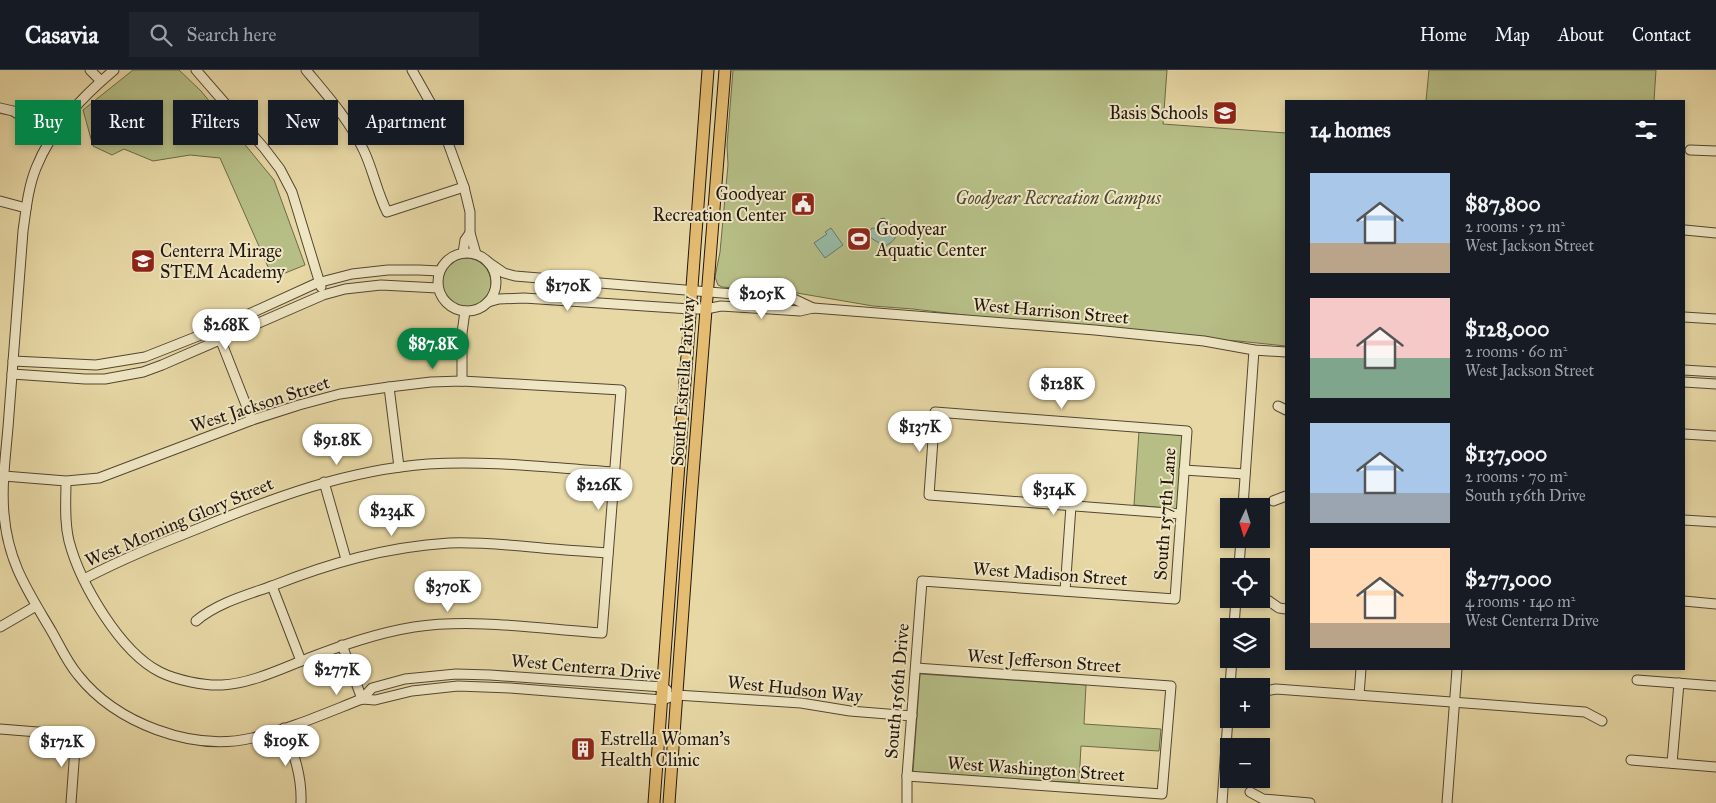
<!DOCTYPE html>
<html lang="en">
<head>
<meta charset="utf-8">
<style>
  body { margin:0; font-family:"IM FELL Great Primer",serif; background:#20242c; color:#f1f3f6; height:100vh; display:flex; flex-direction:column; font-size:19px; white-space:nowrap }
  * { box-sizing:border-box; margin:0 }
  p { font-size:16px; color:#9ea1a6 }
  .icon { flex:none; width:28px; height:28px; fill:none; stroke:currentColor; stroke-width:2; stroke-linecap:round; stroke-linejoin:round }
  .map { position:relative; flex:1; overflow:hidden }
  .sheet { position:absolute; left:1285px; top:30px; width:400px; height:570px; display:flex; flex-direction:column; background:#171b24; border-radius:0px; box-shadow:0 2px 8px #0003 }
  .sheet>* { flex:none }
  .banner { position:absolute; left:15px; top:30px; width:475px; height:45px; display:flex; gap:10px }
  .needle { width:32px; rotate:184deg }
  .fabs { position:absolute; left:1220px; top:428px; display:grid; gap:10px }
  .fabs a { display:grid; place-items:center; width:50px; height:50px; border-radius:0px; background:#171b24; box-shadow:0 2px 8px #0003; font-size:25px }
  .price { position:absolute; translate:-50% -42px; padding:0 11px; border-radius:18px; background:#fff; color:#222; font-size:16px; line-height:32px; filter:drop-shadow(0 1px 2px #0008) }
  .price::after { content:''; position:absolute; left:50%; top:30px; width:15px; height:11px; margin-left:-8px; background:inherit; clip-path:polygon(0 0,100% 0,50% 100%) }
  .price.current { background:#0b8043; color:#fff }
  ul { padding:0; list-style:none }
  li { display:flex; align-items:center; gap:15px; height:125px; padding:0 25px }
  li span { display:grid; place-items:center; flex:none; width:140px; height:100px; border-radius:0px; color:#555 }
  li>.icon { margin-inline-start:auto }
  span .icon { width:60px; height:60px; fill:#fffc; stroke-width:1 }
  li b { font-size:21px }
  h2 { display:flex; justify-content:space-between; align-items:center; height:60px; padding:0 25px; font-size:21px }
  .chip { padding:0 18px; border-radius:0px; background:#171b24; box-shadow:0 2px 8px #0003; font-size:18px; line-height:45px }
  .chip.current { background:#0b8043; color:#fff }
  header { display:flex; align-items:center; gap:30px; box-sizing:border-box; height:70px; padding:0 25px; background:#171b24; border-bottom:1px solid #363941 }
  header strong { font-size:24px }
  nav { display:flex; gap:28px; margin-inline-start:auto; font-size:18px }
  .search { width:350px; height:45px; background:#20242c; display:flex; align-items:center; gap:12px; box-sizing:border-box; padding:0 18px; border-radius:0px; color:#9ea1a6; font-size:19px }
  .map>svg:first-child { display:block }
  .green { fill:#b6be86; stroke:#6c6a49 }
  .water { fill:#97baa7; stroke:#687869 }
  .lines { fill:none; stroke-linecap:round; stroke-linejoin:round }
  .minor-casing { stroke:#534632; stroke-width:11 }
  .major-casing { stroke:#22150c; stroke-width:13 }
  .minor { stroke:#efe6c4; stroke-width:9 }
  .major { stroke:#e4bc72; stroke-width:11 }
  .labels { text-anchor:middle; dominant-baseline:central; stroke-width:4; stroke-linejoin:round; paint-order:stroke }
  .poi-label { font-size:18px; fill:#22150c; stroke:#efe6c4; text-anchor:start }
  .park-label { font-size:18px; font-style:italic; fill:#4e4831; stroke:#efe6c4 }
  .street-label { font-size:18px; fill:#22150c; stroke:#efe6c4 }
</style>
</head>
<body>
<header>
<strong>Casavia</strong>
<div class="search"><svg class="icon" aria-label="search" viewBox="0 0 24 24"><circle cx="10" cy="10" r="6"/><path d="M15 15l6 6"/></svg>Search here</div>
<nav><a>Home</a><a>Map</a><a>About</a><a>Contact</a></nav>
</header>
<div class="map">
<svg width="1716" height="733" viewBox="0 0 1716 733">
  <rect width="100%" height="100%" fill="#e7d8a5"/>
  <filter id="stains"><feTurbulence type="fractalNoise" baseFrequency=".004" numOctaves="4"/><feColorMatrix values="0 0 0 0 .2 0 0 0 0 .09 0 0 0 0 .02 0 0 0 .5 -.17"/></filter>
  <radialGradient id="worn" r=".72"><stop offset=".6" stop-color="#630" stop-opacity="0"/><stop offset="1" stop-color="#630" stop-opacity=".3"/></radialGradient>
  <g class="green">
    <path d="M 133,0 L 179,0 L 201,21 L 274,110 L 305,195 L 273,208 L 220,88 L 190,85 L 153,91 L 124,79 L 112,85 L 93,76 L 83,40 Z"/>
    <path d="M 733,0 L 1167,0 L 1163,54 L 1286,63 L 1286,276 L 1238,271 L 1185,269 L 1080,259 L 913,239 L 873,236 L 797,223 L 722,217 L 718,215 L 715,207 L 720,182 L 728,95 L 727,75 Z"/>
    <path d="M 1429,0 L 1656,0 L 1654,31 L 1426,31 Z"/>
    <circle cx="466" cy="213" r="25"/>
    <path d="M 1139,361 L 1182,364 L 1177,439 L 1134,435 Z"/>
    <path d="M 920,604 L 1086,615 L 1084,654 L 1161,659 L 1159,681 L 1081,676 L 1079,713 L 913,702 Z"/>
  </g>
  <g class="water">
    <path d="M 884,148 L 891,155 L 899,157 C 898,165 893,174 884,176 L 866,165 L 872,158 L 880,159 L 879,154 L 880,149 Z"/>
    <path d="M 831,158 L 843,175 L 825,188 L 814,173 L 827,164 L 825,162 Z"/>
  </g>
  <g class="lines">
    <defs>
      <g id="minor">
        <path d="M 90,0 L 101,11"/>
        <path d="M 114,0 C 82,27 52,58 36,98 C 28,118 26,140 23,161 C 18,222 14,283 9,344 C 7,377 1,411 4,444 C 8,493 28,521 52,562 C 60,576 67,592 78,605 C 116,653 192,682 252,668 C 290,659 326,643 362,629 L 375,630 L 412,621 L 458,616 L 510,618 L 662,630 L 676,625 L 801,633 L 850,641 L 912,646"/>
        <path d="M 196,0 L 264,78 L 280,99 L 292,122 L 321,217"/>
        <path d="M 306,0 C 327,25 350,51 364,81 C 373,100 377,122 387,142 L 464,117"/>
        <path d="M 412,0 L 439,48 L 464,117 L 470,142 L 470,163 L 476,184"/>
        <path d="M 0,38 L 13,41 L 53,66"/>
        <path d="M 1690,80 L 1716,81"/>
        <path d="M 0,131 L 26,138"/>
        <path d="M 1685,160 L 1716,163"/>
        <circle cx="467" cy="212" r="29"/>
        <path d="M 463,183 L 465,170 L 470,163"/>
        <path d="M 488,192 L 504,203 L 515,206 L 794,229 L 813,238"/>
        <path d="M 582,231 L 583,211"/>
        <path d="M 488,232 L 499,229 L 524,228 L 690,239 L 706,239 L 721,236 L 800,241 L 813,238 L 1095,260 L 1204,271 L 1254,280 L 1286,282"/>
        <path d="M 1684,247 L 1716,249"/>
        <path d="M 219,266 L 252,350"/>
        <path d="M 13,291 L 96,295 L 145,287 L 216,259 L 317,213 L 352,204 L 388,200 L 419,200 L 439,201"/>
        <path d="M 1684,300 L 1716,302"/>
        <path d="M 12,304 L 85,309 L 105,309 L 143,302 L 162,295 L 323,225 L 345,219 L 381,215 L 438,218"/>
        <path d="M 462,311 L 462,263 L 465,241"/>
        <path d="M 1684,312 L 1716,314"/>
        <path d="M 389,317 L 399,397"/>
        <path d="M 1278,336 L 1286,340"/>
        <path d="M 1684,364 L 1716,366"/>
        <path d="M 1184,400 L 1245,404"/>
        <path d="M 4,406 L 66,411 L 99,408 L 252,350 L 299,335 L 340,324 L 389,317 L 431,312 L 462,311 L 621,320 L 602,563 C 542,559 474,548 414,557 C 377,563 343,575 309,588 C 283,598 250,614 222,615 C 204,616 176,610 160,602 C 120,582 80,513 69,471 C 64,451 66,431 66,411"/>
        <path d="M 324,412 L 346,489"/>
        <path d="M 1273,431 L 1286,426"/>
        <path d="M 1243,436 L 1254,280"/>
        <path d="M 1684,450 L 1716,452"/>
        <path d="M 1239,496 L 1241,469"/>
        <path d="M 84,509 C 122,489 162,473 202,457 C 275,427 348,400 428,394 C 489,390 552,398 614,402"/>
        <path d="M 272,516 L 301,591"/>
        <path d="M 1065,521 L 1071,436"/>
        <path d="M 1266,529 L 1279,538 L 1286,539"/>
        <path d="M 1684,531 L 1716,534"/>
        <path d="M 196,551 C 217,533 247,525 272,516 C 330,493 386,477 449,473 C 472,472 497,474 521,476 C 550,479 579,481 608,483"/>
        <path d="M 1234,556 L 1236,529"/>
        <path d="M 0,557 L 36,536"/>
        <path d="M 342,575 L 362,629"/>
        <path d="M 1637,610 L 1716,616"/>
        <path d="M 1230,616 L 1232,589"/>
        <path d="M 1261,622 L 1276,619 L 1585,642 L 1602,651"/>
        <path d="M 1359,625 L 1361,599"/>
        <path d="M 362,629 L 372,618 L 405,609 L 456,604 L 490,605 L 663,617 L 667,620"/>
        <path d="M 284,658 C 294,684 302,706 301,733"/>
        <path d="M 0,659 L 76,665 L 71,733"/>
        <path d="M 1631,690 L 1716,697"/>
        <path d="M 1672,693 L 1679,613"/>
        <path d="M 907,706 L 1162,724 L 1171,616 L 916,598"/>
        <path d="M 1250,722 L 1263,729 L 1310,733"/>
        <path d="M 907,733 L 907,706 L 922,511 L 1175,529 L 1187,361 L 935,342 L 929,425 L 1181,444"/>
        <path d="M 1222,733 L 1229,634"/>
        <path d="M 1447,733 L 1457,599"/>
      </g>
      <g id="major">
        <path d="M 654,733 L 708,0"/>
        <path d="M 669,733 L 691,429 L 725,0"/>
      </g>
    </defs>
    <use href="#minor" class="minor-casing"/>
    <use href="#major" class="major-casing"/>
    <use href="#minor" class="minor"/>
    <use href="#major" class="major"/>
  </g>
  <defs>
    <symbol id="school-square" viewBox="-11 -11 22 22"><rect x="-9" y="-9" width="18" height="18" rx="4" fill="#8f2418" stroke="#efe6c4"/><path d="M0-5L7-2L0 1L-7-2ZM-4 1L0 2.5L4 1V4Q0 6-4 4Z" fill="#fff"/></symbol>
    <symbol id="civic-square" viewBox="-11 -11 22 22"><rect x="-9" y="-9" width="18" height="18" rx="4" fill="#8f2418" stroke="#efe6c4"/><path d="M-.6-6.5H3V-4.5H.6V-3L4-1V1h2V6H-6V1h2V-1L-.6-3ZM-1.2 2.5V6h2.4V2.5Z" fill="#fff"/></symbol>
    <symbol id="stadium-square" viewBox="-11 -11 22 22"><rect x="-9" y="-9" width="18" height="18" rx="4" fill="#8f2418" stroke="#efe6c4"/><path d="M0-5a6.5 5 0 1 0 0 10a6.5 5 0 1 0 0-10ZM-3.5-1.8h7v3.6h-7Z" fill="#fff"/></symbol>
    <symbol id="building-square" viewBox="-11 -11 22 22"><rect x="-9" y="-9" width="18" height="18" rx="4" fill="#8f2418" stroke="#efe6c4"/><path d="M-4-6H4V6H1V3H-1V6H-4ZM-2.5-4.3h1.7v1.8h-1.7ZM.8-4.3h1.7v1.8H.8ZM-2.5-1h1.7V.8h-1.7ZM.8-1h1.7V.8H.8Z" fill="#fff"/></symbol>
  </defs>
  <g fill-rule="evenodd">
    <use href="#school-square" x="1211" y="29" width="28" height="28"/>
    <use href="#civic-square" x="789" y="120" width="28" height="28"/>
    <use href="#stadium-square" x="845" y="155" width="28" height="28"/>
    <use href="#school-square" x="129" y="177" width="28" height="28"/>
    <use href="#building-square" x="569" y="665" width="28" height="28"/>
  </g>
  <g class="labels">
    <g class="poi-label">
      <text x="1208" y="43" text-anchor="end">Basis Schools</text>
      <text x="786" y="124" text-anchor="end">Goodyear<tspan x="786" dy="21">Recreation Center</tspan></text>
      <text x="876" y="159">Goodyear<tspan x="876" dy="21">Aquatic Center</tspan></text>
      <text x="160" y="181">Centerra Mirage<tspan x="160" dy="21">STEM Academy</tspan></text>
      <text x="600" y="669">Estrella Woman's<tspan x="600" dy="21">Health Clinic</tspan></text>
    </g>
    <g class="park-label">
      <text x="1058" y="128">Goodyear Recreation Campus</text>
    </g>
    <g class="street-label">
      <text transform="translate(1051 241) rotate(5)">West Harrison Street</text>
      <text transform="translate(683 311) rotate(-86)">South Estrella Parkway</text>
      <text transform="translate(260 334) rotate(-18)">West Jackson Street</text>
      <text transform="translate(1165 444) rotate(-86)">South 157th Lane</text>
      <text transform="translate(179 452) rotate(-23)">West Morning Glory Street</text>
      <text transform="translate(1050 504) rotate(4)">West Madison Street</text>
      <text transform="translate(1044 591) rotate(4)">West Jefferson Street</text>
      <text transform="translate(586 597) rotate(5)">West Centerra Drive</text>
      <text transform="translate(795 619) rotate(6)">West Hudson Way</text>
      <text transform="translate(897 621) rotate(-85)">South 156th Drive</text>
      <text transform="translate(1036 699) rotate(4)">West Washington Street</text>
    </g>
  </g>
  <rect width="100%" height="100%" filter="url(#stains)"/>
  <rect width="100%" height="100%" fill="url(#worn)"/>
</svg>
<div class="fabs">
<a><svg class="needle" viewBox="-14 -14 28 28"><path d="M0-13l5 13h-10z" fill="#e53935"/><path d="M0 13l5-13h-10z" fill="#9ea1a6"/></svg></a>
<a><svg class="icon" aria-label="locate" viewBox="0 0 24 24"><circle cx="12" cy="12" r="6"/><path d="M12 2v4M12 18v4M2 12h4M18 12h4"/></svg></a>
<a><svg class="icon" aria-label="layers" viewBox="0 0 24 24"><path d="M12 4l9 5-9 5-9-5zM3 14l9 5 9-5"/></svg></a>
<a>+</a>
<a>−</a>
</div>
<b class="price" style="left:568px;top:242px">$170K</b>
<b class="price" style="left:762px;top:250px">$205K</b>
<b class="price" style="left:226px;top:281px">$268K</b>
<b class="price current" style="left:433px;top:300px">$87.8K</b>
<b class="price" style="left:1062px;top:340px">$128K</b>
<b class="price" style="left:920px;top:383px">$137K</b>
<b class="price" style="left:337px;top:396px">$91.8K</b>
<b class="price" style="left:599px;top:441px">$226K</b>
<b class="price" style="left:1054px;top:446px">$314K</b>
<b class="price" style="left:392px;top:467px">$234K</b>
<b class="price" style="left:448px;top:543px">$370K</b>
<b class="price" style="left:337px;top:626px">$277K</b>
<b class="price" style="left:286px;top:697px">$109K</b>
<b class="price" style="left:62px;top:698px">$172K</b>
<div class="banner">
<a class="chip current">Buy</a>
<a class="chip">Rent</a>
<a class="chip">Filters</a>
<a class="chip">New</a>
<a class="chip">Apartment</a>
</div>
<section class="sheet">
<h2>14 homes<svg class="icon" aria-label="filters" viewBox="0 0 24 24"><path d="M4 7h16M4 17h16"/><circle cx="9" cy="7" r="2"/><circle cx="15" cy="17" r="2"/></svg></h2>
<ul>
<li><span style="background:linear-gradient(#a9c7e8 70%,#b9a48a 0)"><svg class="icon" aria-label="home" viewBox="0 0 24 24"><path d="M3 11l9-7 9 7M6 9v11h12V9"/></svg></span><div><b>$87,800</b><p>2 rooms · 52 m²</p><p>West Jackson Street</p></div></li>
<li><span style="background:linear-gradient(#f6c9c9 60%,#7fa58c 0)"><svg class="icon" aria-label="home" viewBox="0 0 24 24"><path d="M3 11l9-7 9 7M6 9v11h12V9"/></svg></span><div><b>$128,000</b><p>2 rooms · 60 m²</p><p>West Jackson Street</p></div></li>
<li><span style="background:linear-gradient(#a9c7e8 70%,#9aa5b1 0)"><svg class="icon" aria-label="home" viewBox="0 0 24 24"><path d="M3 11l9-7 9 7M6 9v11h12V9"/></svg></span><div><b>$137,000</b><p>2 rooms · 70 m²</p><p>South 156th Drive</p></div></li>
<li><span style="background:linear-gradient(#ffd9b3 75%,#b9a48a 0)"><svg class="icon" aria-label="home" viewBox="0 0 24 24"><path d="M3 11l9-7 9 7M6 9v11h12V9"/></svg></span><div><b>$277,000</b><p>4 rooms · 140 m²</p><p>West Centerra Drive</p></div></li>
</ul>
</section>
</div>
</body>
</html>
